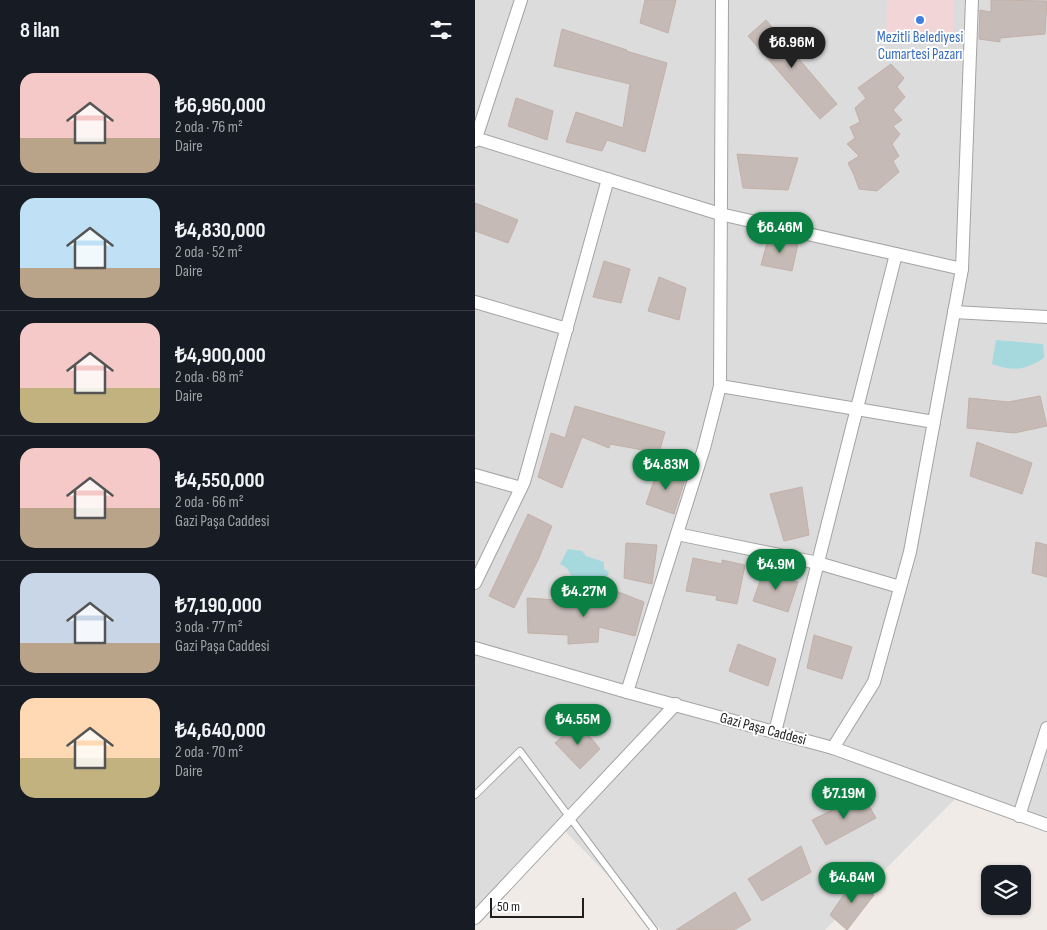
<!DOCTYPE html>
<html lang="tr">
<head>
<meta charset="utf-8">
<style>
  body { margin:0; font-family:"Sofia Sans Condensed",sans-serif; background:#20242c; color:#f1f3f6; height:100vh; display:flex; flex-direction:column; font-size:19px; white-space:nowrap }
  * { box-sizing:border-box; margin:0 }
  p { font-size:16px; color:#9ea1a6 }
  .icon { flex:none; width:28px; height:28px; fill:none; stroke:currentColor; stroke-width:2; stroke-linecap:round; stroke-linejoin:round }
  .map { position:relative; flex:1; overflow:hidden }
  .side { display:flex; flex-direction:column; background:#171b24; width:475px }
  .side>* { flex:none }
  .buttons { position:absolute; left:506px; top:865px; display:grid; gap:10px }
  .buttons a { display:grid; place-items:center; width:50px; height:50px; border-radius:10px; background:#171b24; box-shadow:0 1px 4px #0004; font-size:25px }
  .scale { position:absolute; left:15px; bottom:12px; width:94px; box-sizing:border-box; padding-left:5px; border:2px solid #1f1f1f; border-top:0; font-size:14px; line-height:18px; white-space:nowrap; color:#1f1f1f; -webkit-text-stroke:4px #fff; paint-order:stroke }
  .price { position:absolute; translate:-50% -42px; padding:0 11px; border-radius:18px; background:#0b8043; color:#fff; font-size:16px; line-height:32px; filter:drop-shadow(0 1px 2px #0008) }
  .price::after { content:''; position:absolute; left:50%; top:30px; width:15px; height:11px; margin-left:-8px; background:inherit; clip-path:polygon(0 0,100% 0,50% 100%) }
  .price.current { background:#222; color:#fff }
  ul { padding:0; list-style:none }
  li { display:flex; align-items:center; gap:15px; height:125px; padding:0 20px }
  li+li { border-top:1px solid #363941 }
  li span { display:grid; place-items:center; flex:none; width:140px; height:100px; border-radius:15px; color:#555 }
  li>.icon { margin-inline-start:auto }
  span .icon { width:60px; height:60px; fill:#fffc; stroke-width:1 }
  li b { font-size:21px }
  h2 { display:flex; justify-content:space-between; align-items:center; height:60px; padding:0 20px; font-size:21px }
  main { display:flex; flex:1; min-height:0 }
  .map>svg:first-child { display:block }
  .residential { fill:#dddcdc }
  .commercial { fill:#f1d5d7 }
  .water { fill:#a6d9de }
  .building { fill:#c5bab5; stroke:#c2b0a8 }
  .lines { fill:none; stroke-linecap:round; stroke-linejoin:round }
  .lane-casing { stroke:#a3a3a3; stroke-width:8 }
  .street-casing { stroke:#a3a3a3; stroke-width:14 }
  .lane { stroke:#fff; stroke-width:6 }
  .street { stroke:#fff; stroke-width:12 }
  .shop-dot { fill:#3f7fe0; stroke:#fff; stroke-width:2 }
  .labels { text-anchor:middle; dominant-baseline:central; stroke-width:4; stroke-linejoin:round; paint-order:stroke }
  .shop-label { font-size:15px; fill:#366cbe; stroke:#fff }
  .street-label { font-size:15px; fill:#1f1f1f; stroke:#fff }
</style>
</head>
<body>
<main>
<section class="side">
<h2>8 ilan<svg class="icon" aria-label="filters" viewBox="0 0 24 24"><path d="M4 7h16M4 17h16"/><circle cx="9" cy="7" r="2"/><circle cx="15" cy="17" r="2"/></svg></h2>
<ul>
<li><span style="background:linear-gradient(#f6c9c9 65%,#b9a48a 0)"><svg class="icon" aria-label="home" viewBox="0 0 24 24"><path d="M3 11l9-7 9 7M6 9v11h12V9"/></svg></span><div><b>₺6,960,000</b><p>2 oda · 76 m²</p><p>Daire</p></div></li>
<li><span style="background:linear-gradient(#bfe0f5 70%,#b9a48a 0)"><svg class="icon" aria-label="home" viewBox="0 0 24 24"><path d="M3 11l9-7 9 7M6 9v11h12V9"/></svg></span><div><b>₺4,830,000</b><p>2 oda · 52 m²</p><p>Daire</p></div></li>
<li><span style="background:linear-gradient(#f6c9c9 65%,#c2b280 0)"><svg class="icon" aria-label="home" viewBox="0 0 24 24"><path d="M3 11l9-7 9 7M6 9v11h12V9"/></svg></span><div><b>₺4,900,000</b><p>2 oda · 68 m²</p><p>Daire</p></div></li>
<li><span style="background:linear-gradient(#f6c9c9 60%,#b9a48a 0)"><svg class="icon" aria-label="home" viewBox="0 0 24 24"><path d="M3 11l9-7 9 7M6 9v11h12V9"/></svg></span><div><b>₺4,550,000</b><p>2 oda · 66 m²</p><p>Gazi Paşa Caddesi</p></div></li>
<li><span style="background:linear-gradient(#c9d6e8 70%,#b9a48a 0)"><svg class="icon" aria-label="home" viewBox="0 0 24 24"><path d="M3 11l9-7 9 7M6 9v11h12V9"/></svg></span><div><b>₺7,190,000</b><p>3 oda · 77 m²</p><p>Gazi Paşa Caddesi</p></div></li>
<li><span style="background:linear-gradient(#ffd9b3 60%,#c2b280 0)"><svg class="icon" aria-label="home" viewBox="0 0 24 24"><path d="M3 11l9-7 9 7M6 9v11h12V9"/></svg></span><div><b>₺4,640,000</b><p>2 oda · 70 m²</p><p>Daire</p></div></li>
</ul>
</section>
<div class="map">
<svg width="572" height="930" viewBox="0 0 572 930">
  <rect width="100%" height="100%" fill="#f0ebe6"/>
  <path class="residential" d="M 0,0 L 572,0 L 572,827 L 482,797 L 350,930 L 186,930 L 85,826 L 0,907 Z"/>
  <path class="commercial" d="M 412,0 L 478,0 L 479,42 L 411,40 Z"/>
  <g class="water">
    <path d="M 521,340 L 568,344 L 569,358 C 550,370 538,372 517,364 Z"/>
    <path d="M 93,549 L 107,551 L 111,556 L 129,562 L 129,569 L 134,572 L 128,587 L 98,579 L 92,568 L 85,564 Z"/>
  </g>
  <g class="building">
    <path d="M 170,0 L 201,0 L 193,33 L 165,23 Z"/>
    <path d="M 516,0 L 572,1 L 570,34 L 525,38 L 525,42 L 504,39 L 505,10 L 516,12 Z"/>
    <path d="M 291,20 L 362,104 L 345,119 L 273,36 Z"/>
    <path d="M 87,29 L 152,50 L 151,51 L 192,63 L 170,152 L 132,140 L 127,151 L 91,142 L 101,112 L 148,128 L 155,84 L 79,66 Z"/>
    <path d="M 416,64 L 429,78 L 422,87 L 430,97 L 418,110 L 427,120 L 418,126 L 425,134 L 417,144 L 424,156 L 418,161 L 424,172 L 402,191 L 384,189 L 379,175 L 373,163 L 384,156 L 372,144 L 380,138 L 375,127 L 385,122 L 380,108 L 391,98 L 383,88 Z"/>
    <path d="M 41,98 L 78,111 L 72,140 L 33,126 Z"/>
    <path d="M 262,154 L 323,158 L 313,190 L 268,188 Z"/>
    <path d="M 0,203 L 43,220 L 33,243 L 0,231 Z"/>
    <path d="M 294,236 L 323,244 L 317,271 L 286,265 Z"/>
    <path d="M 129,261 L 155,269 L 146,303 L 118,297 Z"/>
    <path d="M 184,277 L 211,288 L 204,320 L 173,311 Z"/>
    <path d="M 565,396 L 572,426 L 539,433 L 492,428 L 494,398 L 533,402 Z"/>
    <path d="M 100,406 L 190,432 L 184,453 L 135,444 L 134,448 L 107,437 L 87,488 L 63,477 L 76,433 L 90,438 Z"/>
    <path d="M 502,442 L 557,463 L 547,494 L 495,476 Z"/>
    <path d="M 183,469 L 211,477 L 199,514 L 171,504 Z"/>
    <path d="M 327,487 L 334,535 L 309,541 L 295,494 Z"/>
    <path d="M 53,514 L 77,526 L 63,560 L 39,608 L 14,596 Z"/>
    <path d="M 561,542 L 572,545 L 572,577 L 557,573 Z"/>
    <path d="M 151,543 L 182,545 L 177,584 L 149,578 Z"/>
    <path d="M 218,558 L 247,564 L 247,560 L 270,565 L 262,604 L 241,600 L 242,596 L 211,591 Z"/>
    <path d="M 289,570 L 323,582 L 313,612 L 278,601 Z"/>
    <path d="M 141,591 L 169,602 L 160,636 L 124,627 L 123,642 L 93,644 L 93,635 L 53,633 L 52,598 L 82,600 L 81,604 L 138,605 Z"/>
    <path d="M 339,635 L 377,647 L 367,679 L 332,668 Z"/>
    <path d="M 263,644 L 301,659 L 293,686 L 254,671 Z"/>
    <path d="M 103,722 L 125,749 L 105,769 L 80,743 Z"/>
    <path d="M 388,795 L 401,818 L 351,845 L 337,820 Z"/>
    <path d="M 326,846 L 336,872 L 287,901 L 273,879 Z"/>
    <path d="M 380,878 L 399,895 L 372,930 L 355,915 Z"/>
    <path d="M 260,892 L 276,920 L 259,930 L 201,930 Z"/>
  </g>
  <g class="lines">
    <defs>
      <path id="lane" d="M 0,795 L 45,751 L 179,930"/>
      <g id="street">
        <path d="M 0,138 L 245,214 L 487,269"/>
        <path d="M 0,141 L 46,0"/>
        <path d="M 0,302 L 92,329"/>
        <path d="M 479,312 L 572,317"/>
        <path d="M 245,386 L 459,422"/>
        <path d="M 0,475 L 46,488"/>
        <path d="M 202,534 L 343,563 L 425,587"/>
        <path d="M 0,583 L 49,482 L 133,179"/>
        <path d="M 0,648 L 152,692 L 358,748 L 572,825"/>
        <path d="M 152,692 L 229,448 L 245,386 L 247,0"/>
        <path d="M 300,732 L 421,254"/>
        <path d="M 358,748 L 399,682 L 435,552 L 487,269 L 497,0"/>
        <path d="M 544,816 L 572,728"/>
        <path d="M 0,918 L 201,704"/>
      </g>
    </defs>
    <use href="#lane" class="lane-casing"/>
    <use href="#street" class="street-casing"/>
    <use href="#lane" class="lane"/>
    <use href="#street" class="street"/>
  </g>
  <circle class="shop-dot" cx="445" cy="20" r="5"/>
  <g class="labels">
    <g class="shop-label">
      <text x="445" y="37">Mezitli Belediyesi<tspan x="445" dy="17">Cumartesi Pazarı</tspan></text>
    </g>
    <g class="street-label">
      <text transform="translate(288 729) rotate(15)">Gazi Paşa Caddesi</text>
    </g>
  </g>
</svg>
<div class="buttons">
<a><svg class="icon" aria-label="layers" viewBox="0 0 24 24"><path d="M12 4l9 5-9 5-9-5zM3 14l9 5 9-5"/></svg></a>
</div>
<div class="scale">50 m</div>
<b class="price current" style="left:317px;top:69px">₺6.96M</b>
<b class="price" style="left:305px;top:254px">₺6.46M</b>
<b class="price" style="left:191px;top:491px">₺4.83M</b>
<b class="price" style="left:301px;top:591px">₺4.9M</b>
<b class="price" style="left:109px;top:618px">₺4.27M</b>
<b class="price" style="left:103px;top:746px">₺4.55M</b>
<b class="price" style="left:369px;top:820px">₺7.19M</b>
<b class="price" style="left:377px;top:904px">₺4.64M</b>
</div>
</main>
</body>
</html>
